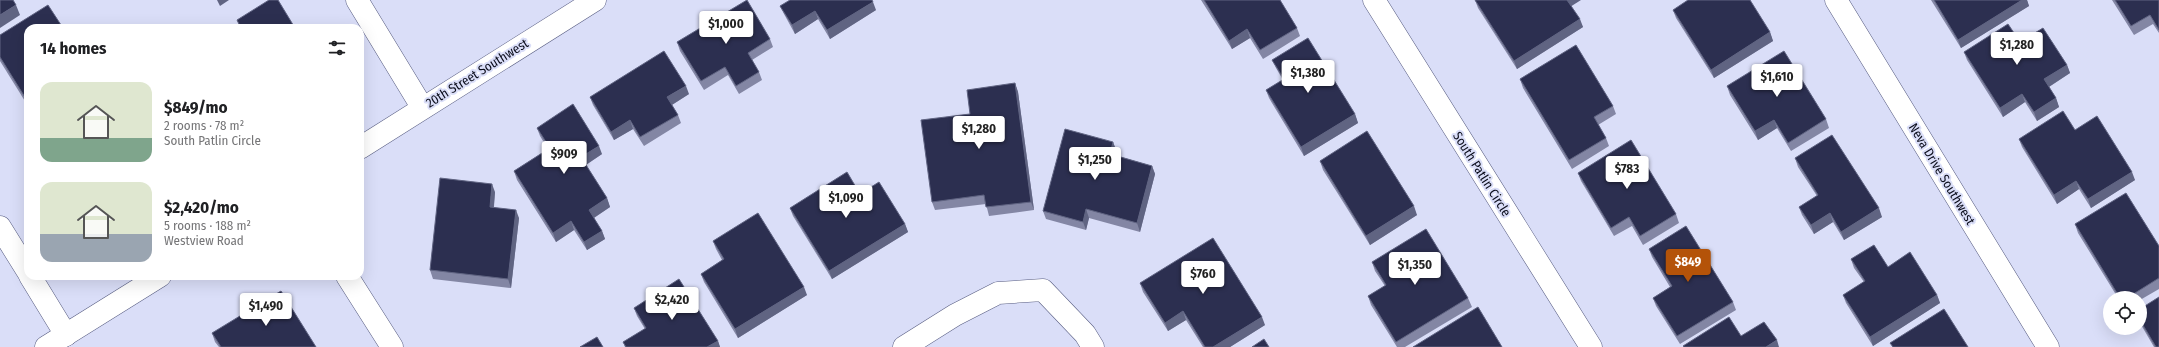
<!DOCTYPE html>
<html lang="en">
<head>
<meta charset="utf-8">
<style>
  body { margin:0; font-family:"Fira Sans Condensed",sans-serif; background:#f2f2f2; color:#202124; height:100vh; display:flex; flex-direction:column; font-size:15px; white-space:nowrap }
  * { box-sizing:border-box; margin:0 }
  p { font-size:13px; color:#757577 }
  .icon { flex:none; width:22px; height:22px; fill:none; stroke:currentColor; stroke-width:2; stroke-linecap:round; stroke-linejoin:round }
  .map { position:relative; flex:1; overflow:hidden }
  .details { position:absolute; left:24px; top:24px; width:340px; height:256px; display:flex; flex-direction:column; background:#fff; border-radius:12px; box-shadow:0 4px 16px #0002 }
  .details>* { flex:none }
  .fabs { position:absolute; left:2103px; top:291px; display:grid; gap:8px }
  .fabs a { display:grid; place-items:center; width:44px; height:44px; border-radius:50%; background:#fff; box-shadow:0 4px 16px #0002; font-size:20px }
  .price { position:absolute; translate:-50% -34px; padding:0 9px; border-radius:4px; background:#fff; color:#222; font-size:13px; line-height:26px; filter:drop-shadow(0 1px 2px #0008) }
  .price::after { content:''; position:absolute; left:50%; top:24px; width:12px; height:9px; margin-left:-6px; background:inherit; clip-path:polygon(0 0,100% 0,50% 100%) }
  .price.selected { background:#b45309; color:#fff }
  ul { padding:0; list-style:none }
  li { display:flex; align-items:center; gap:12px; height:100px; padding:0 16px }
  li span { display:grid; place-items:center; flex:none; width:112px; height:80px; border-radius:12px; color:#555 }
  li>.icon { margin-inline-start:auto }
  span .icon { width:48px; height:48px; fill:#fffc; stroke-width:1 }
  li b { font-size:17px }
  h2 { display:flex; justify-content:space-between; align-items:center; height:48px; padding:0 16px; font-size:17px }
  .map>svg:first-child { display:block }
  .lines { fill:none; stroke-linecap:round; stroke-linejoin:round }
  .minor-casing { stroke:#575c81; stroke-width:23 }
  .minor { stroke:#fff; stroke-width:22 }
  .wall { fill:#8386a4 }
  .shaded-wall { fill:#606482 }
  .building { fill:#2c2f50; stroke:#606482 }
  .labels { text-anchor:middle; dominant-baseline:central; stroke-width:4; stroke-linejoin:round; paint-order:stroke }
  .street-label { font-size:13px; fill:#0a0c1a; stroke:#dadef8 }
</style>
</head>
<body>
<div class="map">
<svg width="2159" height="347" viewBox="0 0 2159 347">
  <rect width="100%" height="100%" fill="#dadef8"/>
  <g class="lines">
    <defs>
      <g id="minor">
        <path d="M 357,0 L 422,107"/>
        <path d="M 1374,0 L 1591,347"/>
        <path d="M 1836,0 L 2048,347"/>
        <path d="M 360,148 L 595,0"/>
        <path d="M 0,227 L 28,272"/>
        <path d="M 30,276 L 66,335"/>
        <path d="M 347,276 L 392,347"/>
        <path d="M 46,347 L 160,276"/>
        <path d="M 904,347 L 955,315 L 998,293 L 1043,290 L 1085,334 L 1093,347"/>
      </g>
    </defs>
    <use href="#minor" class="minor-casing"/>
    <use href="#minor" class="minor"/>
  </g>
  <g class="wall">
    <path d="M 1201,0 L 1280,0 L 1297,28 L 1300,36 L 1263,59 L 1250,38 L 1232,49 Z"/>
    <path d="M 1475,0 L 1571,6 L 1583,27 L 1517,69 L 1478,8 Z"/>
    <path d="M 1931,0 L 2027,0 L 2029,6 L 1961,48 Z"/>
    <path d="M 2112,0 L 2159,0 L 2159,33 L 2153,24 L 2134,35 Z"/>
    <path d="M 780,6 L 876,10 L 830,39 L 818,19 L 795,34 L 784,14 Z"/>
    <path d="M 1673,10 L 1770,32 L 1773,41 L 1714,78 L 1676,18 Z"/>
    <path d="M 237,20 L 295,28 L 240,28 Z"/>
    <path d="M 28,28 L 28,106 L 0,61 L 0,35 Z"/>
    <path d="M 770,39 L 773,47 L 752,60 L 759,72 L 762,80 L 739,94 L 728,75 L 704,90 L 680,51 L 677,42 Z"/>
    <path d="M 2020,42 L 2067,65 L 2070,73 L 2049,87 L 2056,98 L 2059,107 L 2037,121 L 2025,102 L 2003,117 L 1967,60 L 1964,52 Z"/>
    <path d="M 1272,60 L 1355,114 L 1358,123 L 1304,156 L 1269,98 L 1266,90 L 1283,80 L 1276,68 Z"/>
    <path d="M 1520,79 L 1613,106 L 1616,114 L 1598,125 L 1606,138 L 1609,146 L 1572,169 L 1523,88 Z"/>
    <path d="M 1015,83 L 1018,92 L 1034,210 L 989,216 L 986,204 L 935,210 L 932,202 L 970,114 Z"/>
    <path d="M 1727,86 L 1826,119 L 1829,128 L 1791,151 L 1777,128 L 1758,140 L 1730,95 Z"/>
    <path d="M 689,94 L 672,105 L 678,115 L 681,123 L 644,146 L 633,129 L 614,140 L 593,105 L 590,97 Z"/>
    <path d="M 537,128 L 602,154 L 586,165 L 607,198 L 610,207 L 594,218 L 602,231 L 605,239 L 587,250 L 574,230 L 556,242 L 517,180 L 514,171 L 548,149 L 540,136 Z"/>
    <path d="M 2075,130 L 2135,180 L 2091,208 L 2079,189 L 2057,204 L 2022,147 L 2019,139 Z"/>
    <path d="M 1113,142 L 1116,150 L 1115,155 L 1152,166 L 1155,174 L 1140,232 L 1089,218 L 1086,230 L 1046,219 L 1043,211 Z"/>
    <path d="M 1795,158 L 1882,217 L 1844,240 L 1833,222 L 1814,234 L 1802,215 L 1799,207 L 1817,196 L 1798,167 Z"/>
    <path d="M 1320,161 L 1417,215 L 1370,245 L 1323,170 Z"/>
    <path d="M 1578,173 L 1676,214 L 1679,223 L 1643,245 L 1632,226 L 1614,236 L 1581,181 Z"/>
    <path d="M 495,192 L 494,207 L 519,218 L 511,288 L 433,279 L 430,270 Z"/>
    <path d="M 860,194 L 905,224 L 908,232 L 832,279 L 793,216 L 790,208 Z"/>
    <path d="M 2075,224 L 2159,246 L 2159,289 L 2140,300 L 2140,298 L 2118,298 L 2078,233 Z"/>
    <path d="M 713,241 L 807,295 L 738,338 L 704,282 L 701,274 L 722,260 L 716,249 Z"/>
    <path d="M 1649,249 L 1733,302 L 1736,310 L 1680,344 L 1656,306 L 1653,298 L 1670,287 L 1652,257 Z"/>
    <path d="M 1851,259 L 1888,267 L 1937,295 L 1940,303 L 1873,346 L 1846,303 L 1843,295 L 1864,282 L 1854,268 Z"/>
    <path d="M 1372,262 L 1468,298 L 1472,307 L 1405,347 L 1397,347 L 1371,305 L 1368,296 L 1385,286 L 1375,271 Z"/>
    <path d="M 1140,283 L 1265,325 L 1230,347 L 1203,347 L 1186,320 L 1168,331 L 1143,292 Z"/>
    <path d="M 634,308 L 718,341 L 720,347 L 625,347 L 623,342 L 645,329 L 637,316 Z"/>
    <path d="M 2140,309 L 2159,347 L 2154,347 L 2140,323 Z"/>
    <path d="M 212,333 L 316,347 L 219,347 L 215,342 Z"/>
  </g>
  <g class="shaded-wall">
    <path d="M 217,0 L 229,0 L 220,6 Z"/>
    <path d="M 1567,0 L 1581,0 L 1570,7 Z"/>
    <path d="M 2022,0 L 2027,0 L 2029,6 L 1961,48 L 1958,40 Z"/>
    <path d="M 873,2 L 876,10 L 830,39 L 827,30 Z"/>
    <path d="M 16,5 L 20,15 L 0,28 L 0,15 Z"/>
    <path d="M 815,11 L 818,19 L 795,34 L 792,25 Z"/>
    <path d="M 1580,19 L 1583,27 L 1517,69 L 1514,61 Z"/>
    <path d="M 1247,29 L 1250,38 L 1232,49 L 1229,41 Z"/>
    <path d="M 1770,32 L 1773,41 L 1714,78 L 1711,70 Z"/>
    <path d="M 2067,65 L 2070,73 L 2047,88 L 2044,79 Z"/>
    <path d="M 1015,83 L 1018,92 L 1034,210 L 1031,202 Z"/>
    <path d="M 686,86 L 689,94 L 670,106 L 667,97 Z"/>
    <path d="M 2022,94 L 2025,102 L 2003,117 L 2000,108 Z"/>
    <path d="M 2056,98 L 2059,107 L 2037,121 L 2034,112 Z"/>
    <path d="M 1355,114 L 1358,123 L 1304,156 L 1301,147 Z"/>
    <path d="M 630,120 L 633,129 L 614,140 L 611,132 Z"/>
    <path d="M 1774,120 L 1777,128 L 1758,140 L 1755,131 Z"/>
    <path d="M 1113,142 L 1116,150 L 1113,162 L 1110,154 Z"/>
    <path d="M 599,146 L 602,154 L 584,166 L 581,157 Z"/>
    <path d="M 1152,166 L 1155,174 L 1140,232 L 1137,223 Z"/>
    <path d="M 2132,172 L 2135,180 L 2091,208 L 2088,199 Z"/>
    <path d="M 2076,181 L 2079,189 L 2057,204 L 2054,195 Z"/>
    <path d="M 492,184 L 495,192 L 493,215 L 490,207 Z"/>
    <path d="M 607,198 L 610,207 L 592,219 L 589,210 Z"/>
    <path d="M 1414,206 L 1417,215 L 1370,245 L 1366,236 Z"/>
    <path d="M 1879,208 L 1882,217 L 1844,240 L 1841,232 Z"/>
    <path d="M 1086,209 L 1089,218 L 1086,230 L 1083,222 Z"/>
    <path d="M 516,210 L 519,218 L 511,288 L 508,279 Z"/>
    <path d="M 1830,213 L 1833,222 L 1814,234 L 1811,225 Z"/>
    <path d="M 571,221 L 574,230 L 556,242 L 553,233 Z"/>
    <path d="M 905,224 L 908,232 L 832,279 L 829,271 Z"/>
    <path d="M 602,231 L 605,239 L 587,250 L 584,242 Z"/>
    <path d="M 804,287 L 807,295 L 738,338 L 735,329 Z"/>
    <path d="M 1937,295 L 1940,303 L 1873,346 L 1870,337 Z"/>
    <path d="M 1183,311 L 1186,320 L 1168,331 L 1165,323 Z"/>
    <path d="M 1262,317 L 1265,325 L 1230,347 L 1213,347 Z"/>
    <path d="M 1777,340 L 1779,347 L 1766,347 Z"/>
    <path d="M 718,341 L 720,347 L 707,347 Z"/>
  </g>
  <g class="building">
    <path d="M 0,0 L 13,0 L 16,5 L 0,15 Z"/>
    <path d="M 269,0 L 278,0 L 295,28 L 241,28 L 237,20 Z"/>
    <path d="M 747,0 L 770,39 L 748,53 L 759,72 L 736,86 L 725,67 L 701,81 L 677,42 Z"/>
    <path d="M 790,0 L 872,0 L 873,2 L 827,30 L 815,11 L 792,25 L 780,6 Z"/>
    <path d="M 1204,0 L 1280,0 L 1297,28 L 1260,50 L 1247,29 L 1229,41 Z"/>
    <path d="M 1475,0 L 1567,0 L 1580,19 L 1514,61 Z"/>
    <path d="M 1688,0 L 1750,0 L 1770,32 L 1711,70 L 1673,10 Z"/>
    <path d="M 1934,0 L 2022,0 L 1958,40 Z"/>
    <path d="M 2115,0 L 2159,0 L 2159,30 L 2150,15 L 2131,26 Z"/>
    <path d="M 48,5 L 63,28 L 28,28 L 28,102 L 0,57 L 0,35 Z"/>
    <path d="M 2008,24 L 2020,42 L 2043,28 L 2067,65 L 2044,79 L 2056,98 L 2034,112 L 2022,94 L 2000,108 L 1964,52 Z"/>
    <path d="M 1308,38 L 1355,114 L 1301,147 L 1266,90 L 1284,79 L 1272,60 Z"/>
    <path d="M 1576,45 L 1613,106 L 1594,117 L 1606,138 L 1569,160 L 1520,79 Z"/>
    <path d="M 664,51 L 686,86 L 667,97 L 678,115 L 640,137 L 630,120 L 611,132 L 590,97 Z"/>
    <path d="M 1784,51 L 1826,119 L 1788,143 L 1774,120 L 1755,131 L 1727,86 Z"/>
    <path d="M 1015,83 L 1031,202 L 986,207 L 984,195 L 932,202 L 921,120 L 970,114 L 967,90 Z"/>
    <path d="M 573,104 L 599,146 L 581,157 L 607,198 L 589,210 L 602,231 L 584,242 L 571,221 L 553,233 L 514,171 L 550,148 L 537,128 Z"/>
    <path d="M 2063,111 L 2075,130 L 2097,116 L 2132,172 L 2088,199 L 2076,181 L 2054,195 L 2019,139 Z"/>
    <path d="M 1065,129 L 1113,142 L 1110,154 L 1152,166 L 1137,223 L 1086,209 L 1083,222 L 1043,211 Z"/>
    <path d="M 1367,131 L 1414,206 L 1366,236 L 1320,161 Z"/>
    <path d="M 1832,135 L 1879,208 L 1841,232 L 1830,213 L 1811,225 L 1799,207 L 1818,195 L 1795,158 Z"/>
    <path d="M 1631,140 L 1676,214 L 1640,236 L 1629,217 L 1611,228 L 1578,173 Z"/>
    <path d="M 847,172 L 860,194 L 879,182 L 905,224 L 829,271 L 790,208 Z"/>
    <path d="M 440,178 L 492,184 L 490,207 L 516,210 L 508,279 L 430,270 Z"/>
    <path d="M 2126,193 L 2159,246 L 2159,278 L 2127,298 L 2120,298 L 2075,224 Z"/>
    <path d="M 758,213 L 804,287 L 735,329 L 701,274 L 724,259 L 713,241 Z"/>
    <path d="M 1686,226 L 1733,302 L 1677,336 L 1653,298 L 1672,286 L 1649,249 Z"/>
    <path d="M 1426,229 L 1468,298 L 1396,342 L 1368,296 L 1386,285 L 1372,262 Z"/>
    <path d="M 1213,238 L 1262,317 L 1213,347 L 1205,347 L 1183,311 L 1165,323 L 1140,283 Z"/>
    <path d="M 1874,245 L 1888,267 L 1910,252 L 1937,295 L 1870,337 L 1843,295 L 1865,281 L 1851,259 Z"/>
    <path d="M 679,279 L 718,341 L 707,347 L 626,347 L 623,342 L 646,328 L 634,308 Z"/>
    <path d="M 281,291 L 316,347 L 221,347 L 212,333 Z"/>
    <path d="M 2159,297 L 2159,347 L 2156,347 L 2140,320 L 2140,309 Z"/>
    <path d="M 1478,307 L 1502,347 L 1413,347 Z"/>
    <path d="M 1944,309 L 1968,347 L 1893,347 L 1890,343 Z"/>
    <path d="M 1729,317 L 1741,336 L 1764,322 L 1777,340 L 1766,347 L 1684,347 L 1683,346 Z"/>
    <path d="M 597,337 L 603,347 L 580,347 Z"/>
    <path d="M 1264,339 L 1269,347 L 1252,347 Z"/>
  </g>
  <g class="labels">
    <g class="street-label">
      <text transform="translate(477 73) rotate(-32)">20th Street Southwest</text>
      <text transform="translate(1482 174) rotate(58)">South Patlin Circle</text>
      <text transform="translate(1942 174) rotate(59)">Neva Drive Southwest</text>
    </g>
  </g>
</svg>
<div class="fabs">
<a><svg class="icon" aria-label="locate" viewBox="0 0 24 24"><circle cx="12" cy="12" r="6"/><path d="M12 2v4M12 18v4M2 12h4M18 12h4"/></svg></a>
</div>
<b class="price" style="left:726px;top:45px">$1,000</b>
<b class="price" style="left:2017px;top:66px">$1,280</b>
<b class="price" style="left:1308px;top:94px">$1,380</b>
<b class="price" style="left:1777px;top:98px">$1,610</b>
<b class="price" style="left:979px;top:150px">$1,280</b>
<b class="price" style="left:564px;top:175px">$909</b>
<b class="price" style="left:1095px;top:181px">$1,250</b>
<b class="price" style="left:1627px;top:190px">$783</b>
<b class="price" style="left:846px;top:219px">$1,090</b>
<b class="price selected" style="left:1688px;top:283px">$849</b>
<b class="price" style="left:1415px;top:286px">$1,350</b>
<b class="price" style="left:1203px;top:295px">$760</b>
<b class="price" style="left:672px;top:321px">$2,420</b>
<b class="price" style="left:266px;top:327px">$1,490</b>
<section class="details">
<h2>14 homes<svg class="icon" aria-label="filters" viewBox="0 0 24 24"><path d="M4 7h16M4 17h16"/><circle cx="9" cy="7" r="2"/><circle cx="15" cy="17" r="2"/></svg></h2>
<ul>
<li><span style="background:linear-gradient(#dfe7d0 70%,#7fa58c 0)"><svg class="icon" aria-label="home" viewBox="0 0 24 24"><path d="M3 11l9-7 9 7M6 9v11h12V9"/></svg></span><div><b>$849/mo</b><p>2 rooms · 78 m²</p><p>South Patlin Circle</p></div></li>
<li><span style="background:linear-gradient(#dfe7d0 65%,#9aa5b1 0)"><svg class="icon" aria-label="home" viewBox="0 0 24 24"><path d="M3 11l9-7 9 7M6 9v11h12V9"/></svg></span><div><b>$2,420/mo</b><p>5 rooms · 188 m²</p><p>Westview Road</p></div></li>
</ul>
</section>
</div>
</body>
</html>
